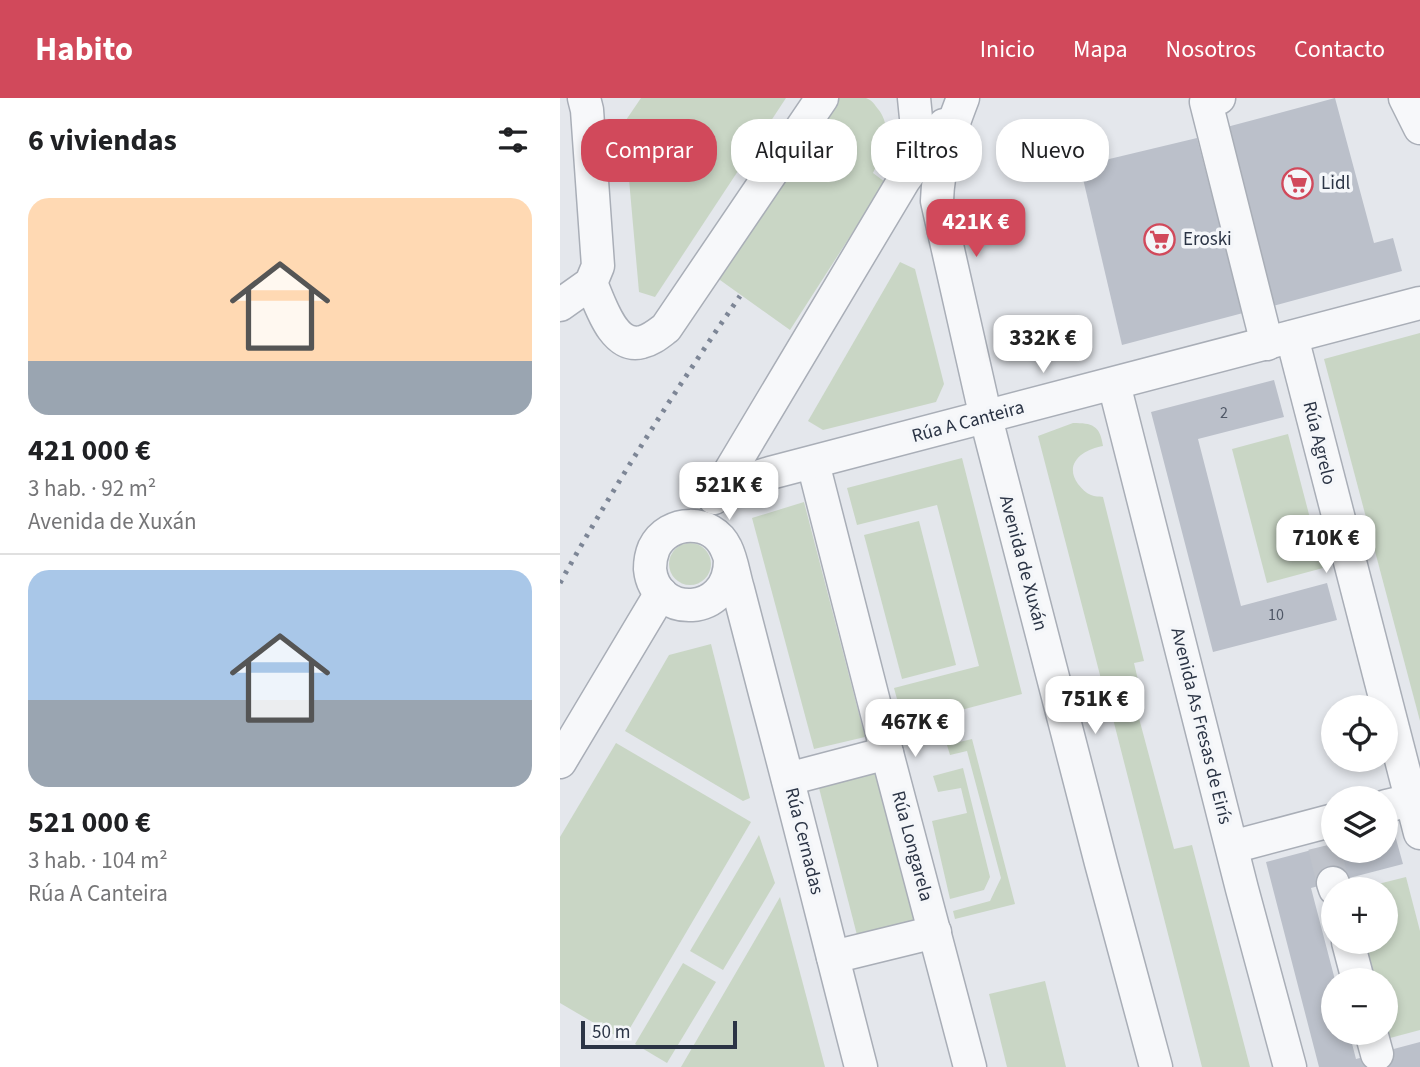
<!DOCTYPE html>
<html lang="es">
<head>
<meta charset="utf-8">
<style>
  body { margin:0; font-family:"Source Sans 3",sans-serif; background:#f6f6f6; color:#202124; height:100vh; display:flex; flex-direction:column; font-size:26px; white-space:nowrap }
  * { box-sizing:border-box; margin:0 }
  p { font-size:23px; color:#757577 }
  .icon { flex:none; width:38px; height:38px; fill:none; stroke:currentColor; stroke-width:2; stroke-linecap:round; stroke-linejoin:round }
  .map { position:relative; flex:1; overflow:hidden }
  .drawer { display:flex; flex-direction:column; background:#fff; width:560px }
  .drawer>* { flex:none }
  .hud { position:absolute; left:21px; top:21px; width:665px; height:63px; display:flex; gap:14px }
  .controls { position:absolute; left:761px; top:597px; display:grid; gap:14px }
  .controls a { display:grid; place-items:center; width:77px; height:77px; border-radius:50%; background:#fff; box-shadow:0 4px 10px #0003; font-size:35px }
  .scale { position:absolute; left:21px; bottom:18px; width:156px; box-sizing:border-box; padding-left:7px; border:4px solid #2b3445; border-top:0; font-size:19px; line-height:24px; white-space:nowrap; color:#2b3445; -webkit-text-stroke:5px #f4f6f9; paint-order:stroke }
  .price { position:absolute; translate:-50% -60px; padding:0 16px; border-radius:14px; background:#fff; color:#222; font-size:23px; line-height:46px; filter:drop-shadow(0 2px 4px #0008) }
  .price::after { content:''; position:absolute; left:50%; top:42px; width:21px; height:16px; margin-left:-10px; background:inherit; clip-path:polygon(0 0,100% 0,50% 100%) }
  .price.on { background:#d1495b; color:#fff }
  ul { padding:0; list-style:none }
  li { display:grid; align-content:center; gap:14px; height:371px; padding:0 28px }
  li+li { border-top:2px solid #e0e0e0 }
  li span { display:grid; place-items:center; height:217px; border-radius:21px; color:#555 }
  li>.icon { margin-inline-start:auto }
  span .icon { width:126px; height:126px; fill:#fffc; stroke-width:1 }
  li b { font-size:30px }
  h2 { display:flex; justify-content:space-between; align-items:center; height:84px; padding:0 28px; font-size:30px }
  .chip { padding:0 24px; border-radius:28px; background:#fff; box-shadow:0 4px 10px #0003; font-size:24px; line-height:63px }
  .chip.on { background:#d1495b; color:#fff }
  header { display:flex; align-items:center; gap:42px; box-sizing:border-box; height:98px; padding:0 35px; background:#d1495b; color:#fff }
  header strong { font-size:33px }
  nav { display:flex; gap:38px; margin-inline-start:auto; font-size:24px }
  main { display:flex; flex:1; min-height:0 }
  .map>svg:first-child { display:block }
  .green { fill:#c9d6c5 }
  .building { fill:#bbc0ca }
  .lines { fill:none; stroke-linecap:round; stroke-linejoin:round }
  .minor-tunnel { stroke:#bfc3cb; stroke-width:32; stroke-dasharray:32 16; stroke-linecap:butt }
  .minor-casing { stroke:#a9aeb7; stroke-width:35 }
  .minor { stroke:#f7f8fa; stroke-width:32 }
  .rail { stroke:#7d8696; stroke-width:5; stroke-dasharray:3.5 7; stroke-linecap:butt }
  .labels { text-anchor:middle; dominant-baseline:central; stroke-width:7; stroke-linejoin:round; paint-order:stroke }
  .number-label { font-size:16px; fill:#4f5766 }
  .poi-label { font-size:19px; fill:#2b3445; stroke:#f4f6f9; text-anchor:start }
  .street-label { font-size:19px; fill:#2b3445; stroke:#f4f6f9 }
</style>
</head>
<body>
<header>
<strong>Habito</strong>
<nav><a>Inicio</a><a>Mapa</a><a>Nosotros</a><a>Contacto</a></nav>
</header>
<main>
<section class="drawer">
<h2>6 viviendas<svg class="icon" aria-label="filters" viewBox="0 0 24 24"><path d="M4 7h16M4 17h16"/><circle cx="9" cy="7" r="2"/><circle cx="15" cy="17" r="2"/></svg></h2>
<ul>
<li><span style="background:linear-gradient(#ffd9b3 75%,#9aa5b1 0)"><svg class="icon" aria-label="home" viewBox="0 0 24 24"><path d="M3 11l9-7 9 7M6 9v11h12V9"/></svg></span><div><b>421 000 €</b><p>3 hab. · 92 m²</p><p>Avenida de Xuxán</p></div></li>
<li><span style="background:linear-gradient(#a9c7e8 60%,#9aa5b1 0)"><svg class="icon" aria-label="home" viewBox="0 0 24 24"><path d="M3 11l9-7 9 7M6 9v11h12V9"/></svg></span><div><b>521 000 €</b><p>3 hab. · 104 m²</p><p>Rúa A Canteira</p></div></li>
</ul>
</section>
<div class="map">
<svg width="860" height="969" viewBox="0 0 860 969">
  <rect width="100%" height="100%" fill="#e4e7ec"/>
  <g class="green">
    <path d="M 81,0 L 226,0 L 95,199 L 79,194 L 64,25 Z"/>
    <path d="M 272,0 C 282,0 296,0 306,0 C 312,2 315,7 318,11 C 334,30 322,56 313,75 L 325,84 L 230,232 L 153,177 Z"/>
    <path d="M 340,164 L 355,171 L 384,286 L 376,304 L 263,332 L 248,323 Z"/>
    <path d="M 860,235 L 860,623 L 764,261 Z"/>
    <path d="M 513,325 C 532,325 540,327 543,348 C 524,351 503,365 518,386 C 522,391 526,395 531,397 C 535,399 539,398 543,399 L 584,563 L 574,565 L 581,595 L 547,604 L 478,338 Z"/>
    <path d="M 728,336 L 763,470 L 707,485 L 672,351 Z"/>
    <path d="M 402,360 L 462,596 L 344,627 L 334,590 L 419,568 L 377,407 L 297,427 L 287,390 Z"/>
    <path d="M 244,404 L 305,639 L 254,651 L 192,420 Z"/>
    <path d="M 359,423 L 396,567 L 342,581 L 304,437 Z"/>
    <circle cx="130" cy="466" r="21"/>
    <path d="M 151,546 L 190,700 L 183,703 L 65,633 L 109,557 Z"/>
    <path d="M 576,609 L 614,751 L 632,747 L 690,969 L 642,969 L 552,617 Z"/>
    <path d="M 412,641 L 455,806 L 395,821 L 393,813 L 430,803 L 441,780 L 407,653 L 390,657 L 387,647 Z"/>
    <path d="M 56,645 L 191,724 L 63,942 L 0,905 L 0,739 Z"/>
    <path d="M 403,670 L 430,779 L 424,792 L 390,801 L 372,723 L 407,715 L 401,690 L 378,694 L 373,678 Z"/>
    <path d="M 316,675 L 355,822 L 297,837 L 259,690 Z"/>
    <path d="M 199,737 L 215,785 L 163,872 L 130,853 Z"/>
    <path d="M 846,779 L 860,833 L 860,932 L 830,940 L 826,925 L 826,882 L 815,882 L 805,844 L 826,844 L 826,791 L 798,791 Z"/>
    <path d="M 220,799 L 265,969 L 121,969 Z"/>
    <path d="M 123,865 L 156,884 L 107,965 L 75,946 Z"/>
    <path d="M 485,883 L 506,969 L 447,969 L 429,896 Z"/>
  </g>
  <g class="building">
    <path d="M 775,0 L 814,145 L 833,140 L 842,173 L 713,208 L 663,30 Z"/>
    <path d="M 637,40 L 683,215 L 562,247 L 520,68 Z"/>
    <path d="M 714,282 L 724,319 L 638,341 L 681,508 L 767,485 L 777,522 L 653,554 L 591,314 Z"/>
    <path d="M 833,730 L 843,766 L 751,790 L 775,882 L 774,882 L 774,934 L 789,934 L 796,961 L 860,944 L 860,969 L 759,969 L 706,764 L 774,746 L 774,752 L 826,752 L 826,732 Z"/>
  </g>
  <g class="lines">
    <path class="minor-tunnel" d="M 764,748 L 773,785"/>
    <defs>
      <g id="minor">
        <path d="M 403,0 C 390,34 378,66 377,103 L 426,320 L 541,765 L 596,969"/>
        <path d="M 659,0 L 646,4 L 707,246"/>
        <path d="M 845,0 L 860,30"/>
        <path d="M 348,67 L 357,30 L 354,0"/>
        <path d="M 31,185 C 40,205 53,252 82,244 C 91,242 98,236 106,230 L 262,0"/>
        <path d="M 0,207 L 31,185 L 38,168 L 27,12 L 24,0"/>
        <path d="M 732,239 L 860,735"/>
        <path d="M 554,286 L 682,791 L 730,969"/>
        <path d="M 253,365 L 327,655 L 410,969"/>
        <path d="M 159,391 L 210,375 L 860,205"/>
        <path d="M 154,400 L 344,82 L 384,27"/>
        <path d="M 170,462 C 170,520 95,521 90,471 C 90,464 91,457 94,450 C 108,421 152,420 166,450 C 172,462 174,478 178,491 C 187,527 197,563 206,599 C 239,722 269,846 301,969"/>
        <path d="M 0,664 L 101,495"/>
        <path d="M 228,681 L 327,655"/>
        <path d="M 826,708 L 860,700"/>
        <path d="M 672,749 L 774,722"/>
        <path d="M 773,785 L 775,791"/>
        <path d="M 788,844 L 798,882"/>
        <path d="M 273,859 L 375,834"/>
        <path d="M 811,934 L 817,956"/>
      </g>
    </defs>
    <use href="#minor" class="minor-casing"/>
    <use href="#minor" class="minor"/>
    <path class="rail" d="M 0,485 C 55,386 116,291 180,198"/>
  </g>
  <defs>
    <symbol id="supermarket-ring" viewBox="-11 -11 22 22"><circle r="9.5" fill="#f4f6f9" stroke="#d1495b" stroke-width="1.5"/><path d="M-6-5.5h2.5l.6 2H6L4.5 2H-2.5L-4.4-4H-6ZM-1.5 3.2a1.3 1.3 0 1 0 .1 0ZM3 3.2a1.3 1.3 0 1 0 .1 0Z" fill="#d1495b"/></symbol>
  </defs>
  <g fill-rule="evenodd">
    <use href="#supermarket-ring" x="720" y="68" width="35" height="35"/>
    <use href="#supermarket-ring" x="582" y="124" width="35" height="35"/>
  </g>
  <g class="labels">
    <g class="number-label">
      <text x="664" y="315">2</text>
      <text x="716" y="517">10</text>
    </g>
    <g class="poi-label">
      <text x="761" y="85">Lidl</text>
      <text x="623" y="141">Eroski</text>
    </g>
    <g class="street-label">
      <text transform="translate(408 324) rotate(-15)">Rúa A Canteira</text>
      <text transform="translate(759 345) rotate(76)">Rúa Agrelo</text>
      <text transform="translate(463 465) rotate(75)">Avenida de Xuxán</text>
      <text transform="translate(641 628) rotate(76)">Avenida As Fresas de Eirís</text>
      <text transform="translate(244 743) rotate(76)">Rúa Cernadas</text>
      <text transform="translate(352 748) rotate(75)">Rúa Longarela</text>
    </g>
  </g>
</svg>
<div class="controls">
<a><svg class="icon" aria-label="locate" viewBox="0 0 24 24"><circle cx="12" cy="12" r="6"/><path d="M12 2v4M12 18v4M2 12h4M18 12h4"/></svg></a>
<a><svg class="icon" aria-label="layers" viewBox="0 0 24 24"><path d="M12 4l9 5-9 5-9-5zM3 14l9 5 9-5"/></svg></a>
<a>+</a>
<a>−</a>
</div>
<div class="scale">50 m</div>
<b class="price on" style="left:416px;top:161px">421K €</b>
<b class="price" style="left:483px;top:277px">332K €</b>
<b class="price" style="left:169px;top:424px">521K €</b>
<b class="price" style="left:766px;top:477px">710K €</b>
<b class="price" style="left:535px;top:638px">751K €</b>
<b class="price" style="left:355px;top:661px">467K €</b>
<div class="hud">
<a class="chip on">Comprar</a>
<a class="chip">Alquilar</a>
<a class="chip">Filtros</a>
<a class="chip">Nuevo</a>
</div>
</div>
</main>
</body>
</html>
